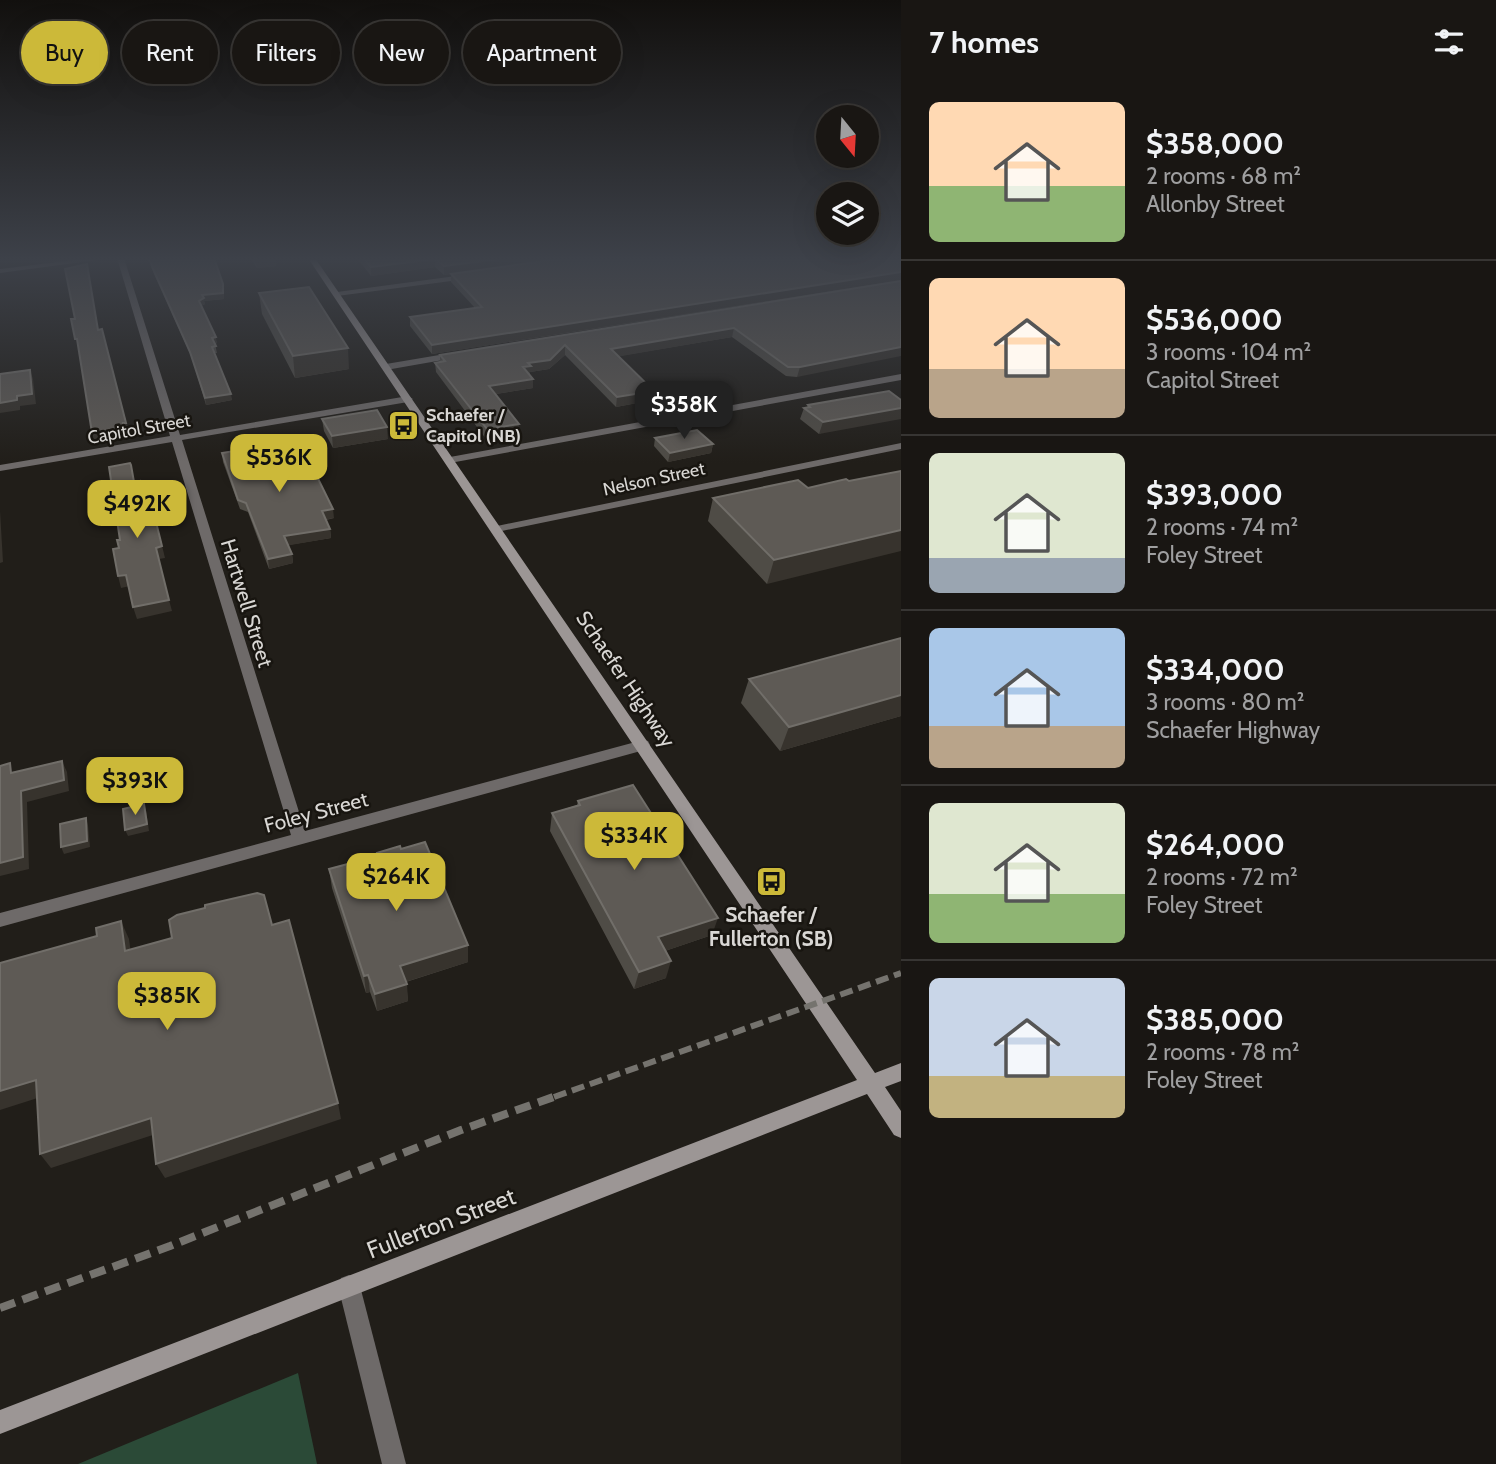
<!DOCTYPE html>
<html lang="en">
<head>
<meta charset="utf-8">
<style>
  body { margin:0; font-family:Cabin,sans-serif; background:#221f1c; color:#f1f3f6; height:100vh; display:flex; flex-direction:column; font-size:26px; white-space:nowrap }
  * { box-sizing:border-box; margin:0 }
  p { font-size:23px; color:#9f9fa0 }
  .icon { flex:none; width:38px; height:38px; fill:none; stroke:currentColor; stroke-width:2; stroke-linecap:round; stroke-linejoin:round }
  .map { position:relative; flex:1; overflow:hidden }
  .sheet { display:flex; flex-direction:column; background:#191613; width:595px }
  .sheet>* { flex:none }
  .top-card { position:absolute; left:21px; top:21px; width:665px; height:63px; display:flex; gap:14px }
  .needle { width:46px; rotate:162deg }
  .fabs { position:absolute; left:816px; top:105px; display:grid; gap:14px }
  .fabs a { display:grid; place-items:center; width:63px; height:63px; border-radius:50%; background:#191613; box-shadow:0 7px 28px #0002,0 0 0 2px #373533; font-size:35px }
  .price { position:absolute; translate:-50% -60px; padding:0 16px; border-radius:14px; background:#ccb939; color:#111; font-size:23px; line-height:46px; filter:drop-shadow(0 2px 4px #0008) }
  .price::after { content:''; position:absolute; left:50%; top:42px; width:21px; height:16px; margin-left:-10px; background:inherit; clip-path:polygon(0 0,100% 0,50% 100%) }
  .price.on { background:#222; color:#fff }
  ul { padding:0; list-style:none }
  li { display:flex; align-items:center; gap:21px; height:175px; padding:0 28px }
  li+li { border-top:2px solid #373533 }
  li span { display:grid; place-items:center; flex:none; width:196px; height:140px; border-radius:10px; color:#555 }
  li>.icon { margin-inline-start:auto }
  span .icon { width:84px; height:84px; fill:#fffc; stroke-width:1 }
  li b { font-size:30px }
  h2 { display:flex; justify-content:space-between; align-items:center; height:84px; padding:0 28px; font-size:30px }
  .tag { padding:0 24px; border-radius:32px; background:#191613; box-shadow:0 7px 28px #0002,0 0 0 2px #373533; font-size:24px; line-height:63px }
  .tag.on { background:#ccb939; color:#111 }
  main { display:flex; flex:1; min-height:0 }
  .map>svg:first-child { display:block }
  .green { fill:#2b4a37 }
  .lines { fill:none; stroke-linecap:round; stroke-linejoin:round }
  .street { fill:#6e6a69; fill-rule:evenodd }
  .secondary { fill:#9c9695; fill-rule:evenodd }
  .rail-far1 { stroke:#75736e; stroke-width:6; stroke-dasharray:13 6; stroke-linecap:butt }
  .rail { stroke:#75736e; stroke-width:8; stroke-dasharray:16 8; stroke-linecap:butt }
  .wall { fill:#4f4c46 }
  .shaded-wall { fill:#37332d }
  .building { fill:#5e5a55; stroke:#716e69; stroke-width:2 }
  .labels { text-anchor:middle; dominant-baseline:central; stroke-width:5; stroke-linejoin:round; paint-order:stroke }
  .far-poi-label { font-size:18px; font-weight:bold; fill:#d9d7d4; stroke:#181510; text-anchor:start }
  .far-street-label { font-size:18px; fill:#d9d7d4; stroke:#181510 }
  .street-label { font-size:21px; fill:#d9d7d4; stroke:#181510 }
  .poi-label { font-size:21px; font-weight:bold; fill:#d9d7d4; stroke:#181510 }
  .near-street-label { font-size:24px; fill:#d9d7d4; stroke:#181510 }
</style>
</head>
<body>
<main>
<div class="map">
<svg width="901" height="1464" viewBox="0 0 901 1464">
  <rect width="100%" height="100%" fill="#211e19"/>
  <path class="green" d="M 298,1373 L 317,1464 L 78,1464 Z"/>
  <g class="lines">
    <g class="street">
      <path d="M 92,258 L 112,258 L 0,273 L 0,269 Z"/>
      <path d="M 117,258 L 124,258 L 180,435 L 408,396 L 413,399 L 408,402 L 182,440 L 305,831 L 643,740 L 648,741 L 650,745 L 648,749 L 0,927 L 0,913 L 291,835 L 172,442 L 0,471 L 0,465 L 170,436 Z"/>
      <path d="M 471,274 L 474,274 L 474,278 L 337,296 L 333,294 L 337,292 Z"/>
      <path d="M 457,352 L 461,355 L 460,357 L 386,370 L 382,367 L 386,364 Z"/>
      <path d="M 901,374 L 901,380 L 450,463 L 445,460 L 450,457 Z"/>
      <path d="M 901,443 L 901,449 L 497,532 L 491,529 L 497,526 Z"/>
      <path d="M 349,1275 L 357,1278 L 360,1286 L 406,1464 L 382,1464 L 338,1286 L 341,1278 Z"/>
    </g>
    <path class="secondary" d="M 308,258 L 315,258 L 875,1073 L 901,1063 L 901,1081 L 885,1087 L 901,1111 L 901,1138 L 894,1135 L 867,1094 L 0,1434 L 0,1410 L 857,1080 Z"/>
    <path class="rail-far1" d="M 554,1097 L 901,973"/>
    <path class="rail" d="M 0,1308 L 170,1246 L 461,1130 L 559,1095"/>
  </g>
  <g class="wall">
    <path d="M 148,258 L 181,258 L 182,259 L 224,290 L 224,299 L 204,301 L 205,304 L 201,306 L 217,343 L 215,344 L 217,353 L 215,353 L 232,400 L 206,405 L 192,358 L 154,274 Z"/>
    <path d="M 251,258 L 275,258 L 276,266 L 257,268 Z"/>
    <path d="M 357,258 L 901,258 L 901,281 L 432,354 L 410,326 L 410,317 L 475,308 L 451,282 L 451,274 L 444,275 L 435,267 L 371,276 Z"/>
    <path d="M 901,281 L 797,377 L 786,376 L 732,337 L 619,356 L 653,400 L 616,407 L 565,355 L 549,369 L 530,372 L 530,375 L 533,379 L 533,388 L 496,394 L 518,433 L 486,439 L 436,372 L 435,363 L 440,362 L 440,355 Z"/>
    <path d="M 259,293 L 349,369 L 295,378 L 262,314 Z"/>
    <path d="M 901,400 L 819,434 L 800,419 L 804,408 L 807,407 L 808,405 Z"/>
    <path d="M 322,419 L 388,439 L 333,448 L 324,431 Z"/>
    <path d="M 655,438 L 713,444 L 711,453 L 668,462 L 654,446 Z"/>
    <path d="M 222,453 L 254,453 L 334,518 L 326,520 L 330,529 L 331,538 L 288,545 L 292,554 L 293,563 L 269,569 L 248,512 L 240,509 L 223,462 Z"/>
    <path d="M 849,481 L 767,584 L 708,521 L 713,498 L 808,488 Z"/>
    <path d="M 901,638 L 901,716 L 780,751 L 741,703 L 749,679 Z"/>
    <path d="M 578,801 L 712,935 L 665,951 L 666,978 L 634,989 L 550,831 L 552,813 L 577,805 Z"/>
    <path d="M 401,849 L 468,945 L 468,962 L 406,982 L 408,1001 L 377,1011 L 370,992 L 366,993 L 332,888 L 329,869 L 377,856 L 377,853 Z"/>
  </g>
  <g class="shaded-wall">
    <path d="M 255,258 L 275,258 L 276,266 L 257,268 Z"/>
    <path d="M 507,258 L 569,258 L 444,275 L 444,266 Z"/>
    <path d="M 435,259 L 435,267 L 371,276 L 371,267 Z"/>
    <path d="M 901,272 L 901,280 L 432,354 L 432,345 Z"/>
    <path d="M 223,284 L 224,299 L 204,301 L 205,304 L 200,306 L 199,301 L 202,295 Z"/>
    <path d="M 734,328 L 732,337 L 610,358 L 611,349 Z"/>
    <path d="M 102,329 L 128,430 L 124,430 L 126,435 L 94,440 L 92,433 Z"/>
    <path d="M 216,337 L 217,343 L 213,344 L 212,338 Z"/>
    <path d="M 565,345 L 565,355 L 549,369 L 530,372 L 530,375 L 523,367 L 528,363 Z"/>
    <path d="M 901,347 L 901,356 L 797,377 L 800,367 Z"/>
    <path d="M 348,348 L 349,369 L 295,378 L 293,356 Z"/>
    <path d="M 30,370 L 33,379 L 36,404 L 20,406 L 20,410 L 0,413 L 0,403 L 17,396 Z"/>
    <path d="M 533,379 L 533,388 L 489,395 L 489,386 Z"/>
    <path d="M 654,391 L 653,400 L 616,407 L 617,397 Z"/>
    <path d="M 231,394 L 232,400 L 206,405 L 205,398 Z"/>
    <path d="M 901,408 L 901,419 L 819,434 L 823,422 Z"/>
    <path d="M 519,424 L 518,433 L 486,439 L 487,429 Z"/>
    <path d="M 387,427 L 388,439 L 333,448 L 332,436 Z"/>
    <path d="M 713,444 L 711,453 L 668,462 L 670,453 Z"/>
    <path d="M 333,509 L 334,518 L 323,520 L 322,511 Z"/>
    <path d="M 0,511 L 3,562 L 0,563 Z"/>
    <path d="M 156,521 L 165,558 L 159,559 L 156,548 Z"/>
    <path d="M 330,529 L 331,538 L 285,546 L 284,536 Z"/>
    <path d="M 901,530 L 901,551 L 767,584 L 774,560 Z"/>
    <path d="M 292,554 L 293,563 L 269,569 L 268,559 Z"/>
    <path d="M 126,575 L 130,586 L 121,588 L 118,576 Z"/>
    <path d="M 169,600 L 172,611 L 137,619 L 133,607 Z"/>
    <path d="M 901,695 L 901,716 L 780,751 L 789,727 Z"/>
    <path d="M 62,761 L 67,772 L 69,791 L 27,802 L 29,869 L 0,876 L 0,863 L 21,791 Z"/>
    <path d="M 144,804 L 146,810 L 149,831 L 128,836 L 125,830 Z"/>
    <path d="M 86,818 L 88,825 L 90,847 L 64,854 L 61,847 Z"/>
    <path d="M 718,918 L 712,935 L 653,955 L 658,937 Z"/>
    <path d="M 121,921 L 129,939 L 133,969 L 125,951 Z"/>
    <path d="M 468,945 L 468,962 L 402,983 L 400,966 Z"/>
    <path d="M 671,961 L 666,978 L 634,989 L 639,972 Z"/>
    <path d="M 368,975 L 370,992 L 366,993 L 364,976 Z"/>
    <path d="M 407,984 L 408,1001 L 377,1011 L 375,994 Z"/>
    <path d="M 36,1080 L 47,1095 L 0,1110 L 0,1091 Z"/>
    <path d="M 338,1103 L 341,1119 L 165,1178 L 156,1164 Z"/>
    <path d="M 151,1118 L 159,1133 L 51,1168 L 40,1154 Z"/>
  </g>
  <g class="building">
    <path d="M 149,258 L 181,258 L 182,259 L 214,258 L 223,284 L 223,293 L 202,295 L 204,298 L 199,301 L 216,337 L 212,338 L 216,346 L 212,347 L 231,394 L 205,398 L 190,352 L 153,269 Z"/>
    <path d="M 363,258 L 507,258 L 444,266 L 435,259 L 371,267 Z"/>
    <path d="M 566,258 L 901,258 L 901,272 L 432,345 L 410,317 L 482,307 L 451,274 Z"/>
    <path d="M 87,264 L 98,330 L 102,329 L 126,423 L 123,423 L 124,428 L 92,433 L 77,339 L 75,339 L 71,319 L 75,319 L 65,269 Z"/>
    <path d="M 901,281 L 901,347 L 800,367 L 788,367 L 734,328 L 611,349 L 654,391 L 617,397 L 565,345 L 550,360 L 528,363 L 531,366 L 523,367 L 533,379 L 489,386 L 519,424 L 487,429 L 435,363 L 445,361 L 440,355 Z"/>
    <path d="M 309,287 L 348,348 L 293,356 L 259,293 Z"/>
    <path d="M 30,370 L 32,394 L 17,396 L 17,400 L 0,403 L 0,374 Z"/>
    <path d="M 889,391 L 901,400 L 901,408 L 823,422 L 804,408 L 810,407 L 808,405 Z"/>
    <path d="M 377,410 L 387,427 L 332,436 L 322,419 Z"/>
    <path d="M 697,430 L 713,444 L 670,453 L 655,438 Z"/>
    <path d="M 301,444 L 333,509 L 322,511 L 330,529 L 284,536 L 292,554 L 268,559 L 246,503 L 238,500 L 222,453 L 252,448 L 254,453 Z"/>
    <path d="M 130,463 L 131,465 L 134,482 L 140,481 L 147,511 L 153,510 L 162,546 L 156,548 L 169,600 L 133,607 L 126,575 L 118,576 L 113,549 L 119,548 L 117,540 L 120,540 L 109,467 Z"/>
    <path d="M 901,471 L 901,530 L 774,560 L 713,498 L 798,480 L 808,488 L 846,479 L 849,481 Z"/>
    <path d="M 901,638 L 901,695 L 789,727 L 749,679 Z"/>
    <path d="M 62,761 L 64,780 L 21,791 L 23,857 L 0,863 L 0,766 L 10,763 L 11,773 Z"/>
    <path d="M 633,785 L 718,918 L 658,937 L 671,961 L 639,972 L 552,813 L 580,805 L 578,801 Z"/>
    <path d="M 144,804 L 147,824 L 125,830 L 123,809 Z"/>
    <path d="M 86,818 L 87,841 L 61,847 L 60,824 Z"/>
    <path d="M 425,842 L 468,945 L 400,966 L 407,984 L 375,994 L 368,975 L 364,976 L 329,869 L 378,856 L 377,853 L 400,846 L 401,849 Z"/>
    <path d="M 257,893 L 264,895 L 272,925 L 289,920 L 338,1103 L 156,1164 L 151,1118 L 40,1154 L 36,1080 L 0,1091 L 0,963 L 97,936 L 96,928 L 121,921 L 125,951 L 172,938 L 169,920 L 177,915 L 205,908 L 205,905 Z"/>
  </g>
  <linearGradient id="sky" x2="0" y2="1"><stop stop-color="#12100e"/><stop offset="0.56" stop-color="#3d4149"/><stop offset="1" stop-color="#3d4149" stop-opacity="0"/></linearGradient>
  <rect width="901" height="463" fill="url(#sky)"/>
  <defs>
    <symbol id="bus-square" viewBox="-11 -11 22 22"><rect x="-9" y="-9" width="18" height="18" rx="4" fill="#ccb939" stroke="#181510"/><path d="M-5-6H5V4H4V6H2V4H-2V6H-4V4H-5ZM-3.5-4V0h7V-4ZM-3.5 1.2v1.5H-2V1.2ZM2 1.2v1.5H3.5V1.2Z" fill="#111"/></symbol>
  </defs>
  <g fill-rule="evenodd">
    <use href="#bus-square" x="386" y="408" width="35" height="35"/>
    <use href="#bus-square" x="754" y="864" width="35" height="35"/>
  </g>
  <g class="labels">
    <g class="far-poi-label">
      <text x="426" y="415">Schaefer /<tspan x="426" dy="21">Capitol (NB)</tspan></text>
    </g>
    <g class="far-street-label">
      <text transform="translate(139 429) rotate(-10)">Capitol Street</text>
      <text transform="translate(654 479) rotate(-12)">Nelson Street</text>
    </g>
    <g class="street-label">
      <text transform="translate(247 603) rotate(73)">Hartwell Street</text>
      <text transform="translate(626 679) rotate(56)">Schaefer Highway</text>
      <text transform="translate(316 812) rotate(-15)">Foley Street</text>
    </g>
    <g class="poi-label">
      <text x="771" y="914">Schaefer /<tspan x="771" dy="24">Fullerton (SB)</tspan></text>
    </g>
    <g class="near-street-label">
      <text transform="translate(441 1223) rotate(-21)">Fullerton Street</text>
    </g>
  </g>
</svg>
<div class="fabs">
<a><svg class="needle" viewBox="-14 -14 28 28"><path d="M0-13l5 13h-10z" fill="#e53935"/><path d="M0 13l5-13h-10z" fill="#9f9fa0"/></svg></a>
<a><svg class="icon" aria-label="layers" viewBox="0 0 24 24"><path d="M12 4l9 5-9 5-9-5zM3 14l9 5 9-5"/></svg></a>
</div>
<b class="price on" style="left:684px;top:441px">$358K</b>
<b class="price" style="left:279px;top:494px">$536K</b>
<b class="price" style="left:137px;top:540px">$492K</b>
<b class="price" style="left:135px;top:817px">$393K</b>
<b class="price" style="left:634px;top:872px">$334K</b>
<b class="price" style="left:396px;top:913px">$264K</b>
<b class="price" style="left:167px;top:1032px">$385K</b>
<div class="top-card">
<a class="tag on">Buy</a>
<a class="tag">Rent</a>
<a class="tag">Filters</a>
<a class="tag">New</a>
<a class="tag">Apartment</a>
</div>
</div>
<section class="sheet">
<h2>7 homes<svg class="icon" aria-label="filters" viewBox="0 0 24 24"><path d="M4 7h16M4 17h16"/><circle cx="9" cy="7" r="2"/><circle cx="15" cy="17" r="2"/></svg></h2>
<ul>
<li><span style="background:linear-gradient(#ffd9b3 60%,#8fb573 0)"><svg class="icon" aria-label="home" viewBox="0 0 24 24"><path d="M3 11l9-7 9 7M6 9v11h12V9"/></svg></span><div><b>$358,000</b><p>2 rooms · 68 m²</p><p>Allonby Street</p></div></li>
<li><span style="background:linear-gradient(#ffd9b3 65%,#b9a48a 0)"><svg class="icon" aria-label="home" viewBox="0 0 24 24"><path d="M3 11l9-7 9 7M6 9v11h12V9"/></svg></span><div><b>$536,000</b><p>3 rooms · 104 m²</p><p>Capitol Street</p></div></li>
<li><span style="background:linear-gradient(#dfe7d0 75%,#9aa5b1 0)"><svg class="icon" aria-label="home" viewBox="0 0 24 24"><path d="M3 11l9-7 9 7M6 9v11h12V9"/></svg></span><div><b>$393,000</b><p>2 rooms · 74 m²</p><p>Foley Street</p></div></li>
<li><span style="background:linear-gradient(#a9c7e8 70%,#b9a48a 0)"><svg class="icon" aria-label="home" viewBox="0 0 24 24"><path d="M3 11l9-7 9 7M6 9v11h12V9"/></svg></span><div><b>$334,000</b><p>3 rooms · 80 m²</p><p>Schaefer Highway</p></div></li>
<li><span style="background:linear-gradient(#dfe7d0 65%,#8fb573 0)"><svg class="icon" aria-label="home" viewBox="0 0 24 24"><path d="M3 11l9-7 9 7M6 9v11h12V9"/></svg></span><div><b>$264,000</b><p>2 rooms · 72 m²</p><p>Foley Street</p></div></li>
<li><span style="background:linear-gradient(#c9d6e8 70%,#c2b280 0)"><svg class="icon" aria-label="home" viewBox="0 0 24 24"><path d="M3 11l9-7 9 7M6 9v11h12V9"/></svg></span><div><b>$385,000</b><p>2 rooms · 78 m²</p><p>Foley Street</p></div></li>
</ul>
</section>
</main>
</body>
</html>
